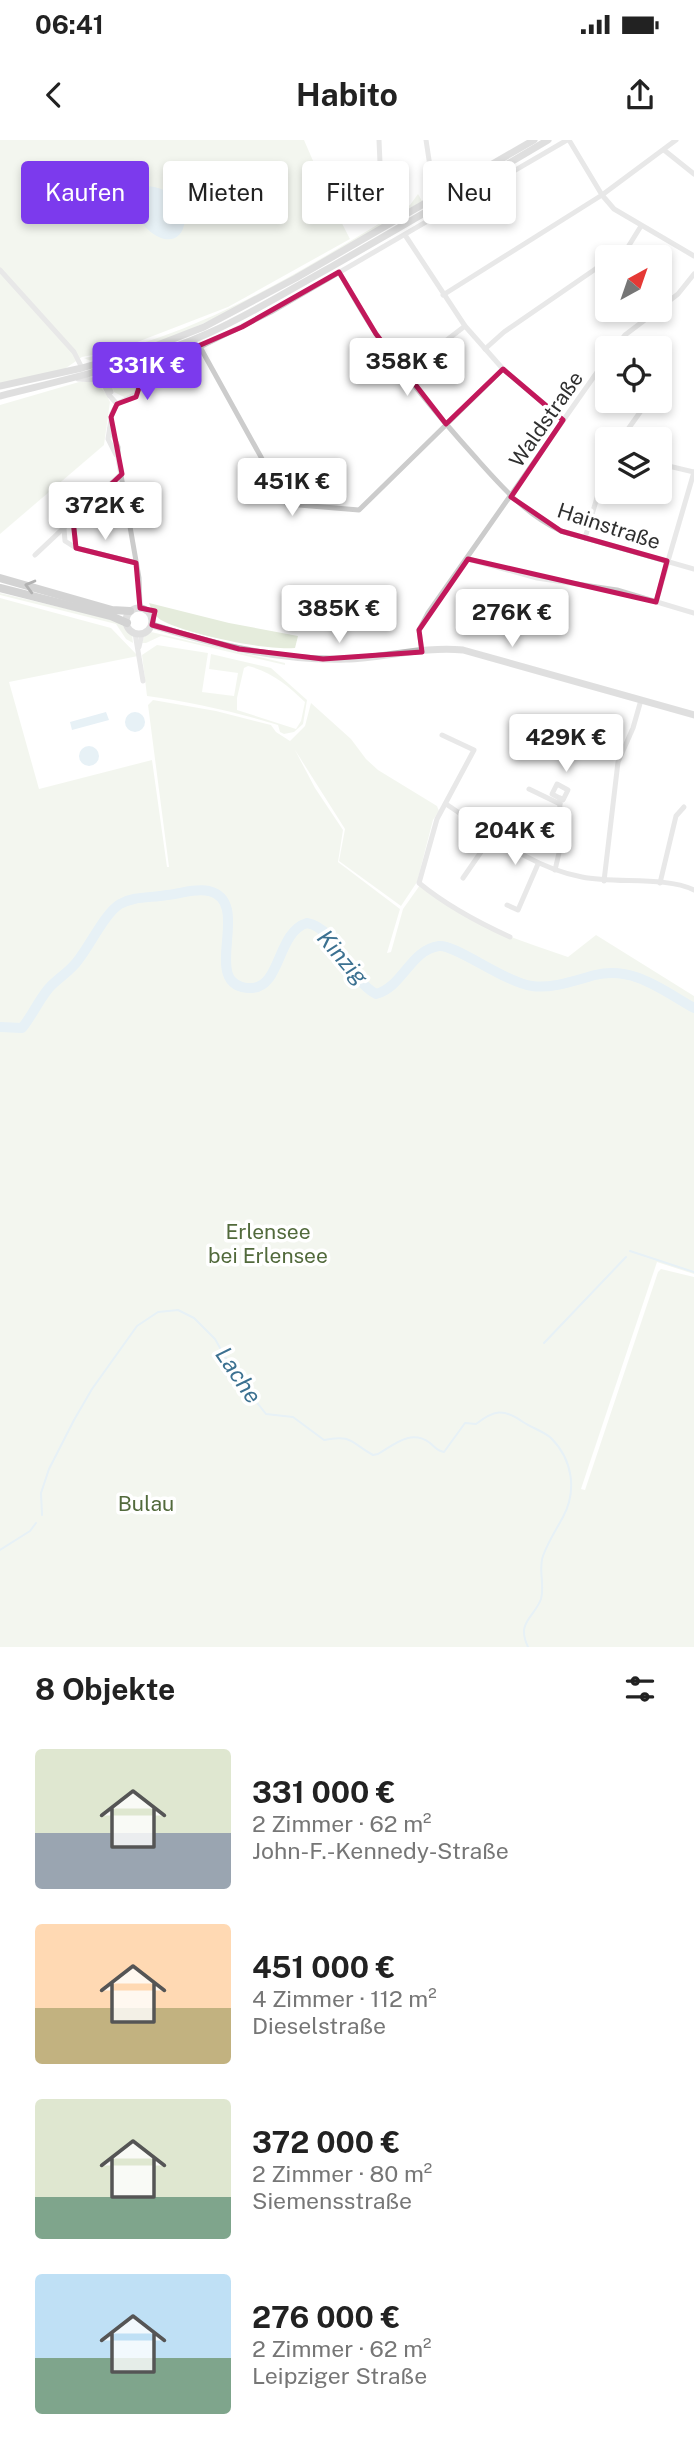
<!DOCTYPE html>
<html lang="de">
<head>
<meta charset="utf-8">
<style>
  body { margin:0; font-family:"Public Sans",sans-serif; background:#f6f6f6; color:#222; height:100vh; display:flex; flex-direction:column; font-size:26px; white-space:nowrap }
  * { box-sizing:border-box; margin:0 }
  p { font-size:23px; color:#767676 }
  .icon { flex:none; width:38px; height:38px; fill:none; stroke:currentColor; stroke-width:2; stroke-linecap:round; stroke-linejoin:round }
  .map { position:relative; height:1507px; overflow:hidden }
  .drawer { display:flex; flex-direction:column; background:#fff; flex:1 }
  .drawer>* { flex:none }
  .guide { position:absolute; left:21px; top:21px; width:653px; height:63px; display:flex; gap:14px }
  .needle { width:46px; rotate:40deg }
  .controls { position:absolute; left:595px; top:105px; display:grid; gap:14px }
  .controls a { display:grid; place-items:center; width:77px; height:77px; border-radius:7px; background:#fff; box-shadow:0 4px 10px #0003; font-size:35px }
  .price { position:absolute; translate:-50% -60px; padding:0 16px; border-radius:7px; background:#fff; color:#222; font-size:23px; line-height:46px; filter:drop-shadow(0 2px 4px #0008) }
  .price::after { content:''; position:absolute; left:50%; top:42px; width:21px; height:16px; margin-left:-10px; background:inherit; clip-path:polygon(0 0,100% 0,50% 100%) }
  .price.current { background:#7c3aed; color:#fff }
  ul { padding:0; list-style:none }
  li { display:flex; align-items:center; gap:21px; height:175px; padding:0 35px }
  li span { display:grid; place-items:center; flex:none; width:196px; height:140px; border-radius:7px; color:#555 }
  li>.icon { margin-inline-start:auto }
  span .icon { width:84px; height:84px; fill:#fffc; stroke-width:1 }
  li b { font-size:30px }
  h2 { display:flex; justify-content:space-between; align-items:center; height:84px; padding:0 35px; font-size:30px }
  .chip { padding:0 24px; border-radius:7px; background:#fff; box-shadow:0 4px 10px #0003; font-size:24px; line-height:63px }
  .chip.current { background:#7c3aed; color:#fff }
  .status { display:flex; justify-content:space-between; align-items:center; height:49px; padding:0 35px; background:#fff; direction:ltr }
  .status svg { height:19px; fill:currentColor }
  header { display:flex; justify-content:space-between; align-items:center; height:91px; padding:0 35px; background:#fff; font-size:32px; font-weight:700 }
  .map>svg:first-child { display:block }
  .green { fill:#e5ecdc; fill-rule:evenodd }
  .water { fill:#c9dfec }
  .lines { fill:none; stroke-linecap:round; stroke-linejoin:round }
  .stream { stroke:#c9dfec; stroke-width:2 }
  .river { stroke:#c9dfec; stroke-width:10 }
  .minor { stroke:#ccc; stroke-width:5 }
  .secondary { stroke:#b9b9b9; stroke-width:7 }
  .trunk { stroke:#9e9e9e; stroke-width:8 }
  .oneway { stroke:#565656 }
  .marked { fill:none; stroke:#c2185b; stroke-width:5; stroke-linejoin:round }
  .labels { text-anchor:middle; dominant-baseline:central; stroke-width:7; stroke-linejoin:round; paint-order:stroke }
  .street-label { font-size:21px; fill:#2f2f2f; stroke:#fff }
  .park-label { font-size:21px; fill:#526a3c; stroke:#fff }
  .water-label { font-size:23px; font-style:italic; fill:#3c7191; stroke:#fff }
</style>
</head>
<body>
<div class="status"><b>06:41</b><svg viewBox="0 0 49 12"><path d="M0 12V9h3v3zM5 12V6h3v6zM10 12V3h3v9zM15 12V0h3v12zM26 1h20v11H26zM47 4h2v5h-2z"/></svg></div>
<header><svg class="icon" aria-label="back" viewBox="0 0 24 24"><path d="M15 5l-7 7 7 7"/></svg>Habito<svg class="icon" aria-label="share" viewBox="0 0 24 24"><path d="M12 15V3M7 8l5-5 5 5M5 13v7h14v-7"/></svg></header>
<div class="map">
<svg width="694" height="1507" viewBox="0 0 694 1507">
  <rect width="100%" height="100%" fill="#fff"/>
  <g class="green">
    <path d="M 0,0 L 304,0 L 330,60 L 350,99 L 228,167 L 114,211 L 82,217 L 63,230 L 0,243 Z"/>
    <path d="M 418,54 L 422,61 C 327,117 232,181 125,213 C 113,217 96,225 84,218 C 204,195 307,127 410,65 Z"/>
    <path d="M 148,221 L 149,223 L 139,231 L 137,246 L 132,255 L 124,257 L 114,252 L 111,242 L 117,232 Z"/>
    <path d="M 79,242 C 95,240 104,247 110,262 L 104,305 L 0,394 L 0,265 Z"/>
    <path d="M 0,453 L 123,482 L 132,495 L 133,503 L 126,499 L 116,484 L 0,455 Z"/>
    <path d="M 0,458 L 111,488 L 138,516 L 9,542 L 39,649 L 152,620 L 167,727 L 169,727 L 148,565 L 153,560 L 216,571 L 271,585 L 276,592 L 290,601 L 305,586 L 311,563 L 351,599 L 366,619 L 378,630 L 437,666 L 439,671 L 433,680 L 417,742 L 401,766 L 339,721 L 345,689 L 295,610 L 315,648 L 343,690 L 338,722 L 400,769 L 387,813 L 391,812 L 403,769 L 420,745 C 468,785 510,797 568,817 L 596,795 L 694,856 L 694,1134 L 657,1122 L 581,1349 L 585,1350 L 658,1132 L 661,1129 L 694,1137 L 694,1507 L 0,1507 Z"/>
    <path d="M 149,463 L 229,483 L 298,496 L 295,508 C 267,511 186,494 161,480 C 156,477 151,469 149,463 Z"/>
    <path d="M 151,492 L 285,523 L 285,525 L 161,496 L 146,503 L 142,503 L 144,497 Z"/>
    <path d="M 157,505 L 208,513 L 202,552 L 234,556 L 238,533 L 209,529 L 211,514 L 271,528 L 307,560 L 303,584 L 294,592 L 284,594 L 280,592 L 278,585 C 235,572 192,562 147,556 L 142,515 ZM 248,526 C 272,532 287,545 305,562 L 301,581 L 296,589 L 237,570 L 237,558 L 244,528 Z"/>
  </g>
  <g class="water">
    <path d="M 139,46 C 165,45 177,55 185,80 C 180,122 128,88 132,50 Z"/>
    <circle cx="135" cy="582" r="10"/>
    <path d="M 106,572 L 109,580 L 72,590 L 70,582 Z"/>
    <circle cx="89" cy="616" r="10"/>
  </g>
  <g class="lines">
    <g class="stream">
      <path d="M 630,1111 L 694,1132"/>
      <path d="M 544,1203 L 626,1117"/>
      <path d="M 42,1375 L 41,1353 L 49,1329 L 74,1280 L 92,1249 L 137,1186 L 158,1172 L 178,1170 L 194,1178 L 215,1199 L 236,1236 L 266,1274 L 293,1277 L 324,1300 C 352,1294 351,1303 373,1315 L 378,1314 C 395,1304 411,1289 430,1303 C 436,1308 437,1311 444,1312 L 465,1283 L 476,1284 C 494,1270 503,1268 523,1282 C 532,1288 543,1291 551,1298 C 573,1320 577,1351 563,1377 C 556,1390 548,1402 543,1416 C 538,1430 545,1445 541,1459 C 534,1478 516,1482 528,1507"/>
      <path d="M 0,1410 L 30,1391 L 36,1383"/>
    </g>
    <path class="river" d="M 0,887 L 22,888 C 32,876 38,861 49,848 C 58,838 71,831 79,819 C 90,805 106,772 120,764 C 134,756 151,758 167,755 C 181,754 194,748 209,751 C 255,762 196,849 252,848 C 281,847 277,792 307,783 C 337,788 346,837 376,854 C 403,847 410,810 439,806 C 455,804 506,843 532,846 C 552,849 576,840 595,835 C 634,826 662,850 694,868"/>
    <g class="minor">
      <path d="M 426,0 L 431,33"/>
      <path d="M 569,0 L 602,55 L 614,69 L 694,116"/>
      <path d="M 664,10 L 694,34"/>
      <path d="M 350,50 L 381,46 L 379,0"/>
      <path d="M 405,95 L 465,186 L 503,229 L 563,280"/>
      <path d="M 613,117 L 628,107 L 641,86"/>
      <path d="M 0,130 L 74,212 L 82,228"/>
      <path d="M 339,132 C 351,152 362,173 375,192 C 405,237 440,278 476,318 C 501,346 526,375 561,391 L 694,429"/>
      <path d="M 443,155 L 602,55 L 676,0"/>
      <path d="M 660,168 L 678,154 L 694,134"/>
      <path d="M 200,207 L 287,364 L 359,370 L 503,229"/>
      <path d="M 615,208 L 625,195 L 658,170"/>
      <path d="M 485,209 L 504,192 L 607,121"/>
      <path d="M 93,231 L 98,233 L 109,255 L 117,264"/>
      <path d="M 404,233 L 465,186"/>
      <path d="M 78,239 L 94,240 L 102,245"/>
      <path d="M 660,243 L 665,236"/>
      <path d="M 111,252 L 108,244 L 110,236 L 122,226"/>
      <path d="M 117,264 L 136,254 L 141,233 L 147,227 L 200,207 L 271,172 L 567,0"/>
      <path d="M 110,288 L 118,307 L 118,318 L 139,438 L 140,468"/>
      <path d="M 621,299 L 648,261"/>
      <path d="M 116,315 L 108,299 L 112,273 L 117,264"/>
      <path d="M 660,324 L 694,332"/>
      <path d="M 73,380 L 76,408 L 136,423"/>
      <path d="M 64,389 L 65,401 L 76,408"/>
      <path d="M 585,398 L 607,324"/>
      <path d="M 35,415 L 121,334"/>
      <path d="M 468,419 L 537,438 L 617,450 L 694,473"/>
      <path d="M 656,462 L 694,332"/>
      <path d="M 135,493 L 143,541"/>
      <path d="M 139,507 L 142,494"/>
      <path d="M 422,512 L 419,490 L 428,473 L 607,218"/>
      <path d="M 442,595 L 474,610 L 437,679 L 419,743 C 447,766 477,782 510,797"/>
      <path d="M 557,644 L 568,650 L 563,660 L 552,654 Z"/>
      <path d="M 529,649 L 560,664"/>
      <path d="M 446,664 C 490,693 529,727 582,737 C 616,744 665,736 694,750"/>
      <path d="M 555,730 L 559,713 L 560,658"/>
      <path d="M 463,738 L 492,696"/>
      <path d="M 604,741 L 618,622 L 633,588 L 641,560"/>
      <path d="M 660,743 L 676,676 L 684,667"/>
      <path d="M 507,765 L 518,770 L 538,724"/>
    </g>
    <g class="secondary">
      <path d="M 0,246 L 82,228 L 150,208 L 204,187 L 296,138 L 534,0"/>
      <path d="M 0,256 C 71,238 142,223 209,193 C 251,174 291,149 331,127 C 404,85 476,43 548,0"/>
      <circle cx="139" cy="481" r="13"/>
      <path d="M 152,485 C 215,505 279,521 346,519 C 384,518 424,506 463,510 L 694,575"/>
    </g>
    <g class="trunk">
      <path d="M 0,438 L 112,470 L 130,471"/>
      <path d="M 0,448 L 111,476 L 127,483"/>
    </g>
  </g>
  <defs><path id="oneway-chevron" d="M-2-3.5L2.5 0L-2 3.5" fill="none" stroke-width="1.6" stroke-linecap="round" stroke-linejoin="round" transform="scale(1.75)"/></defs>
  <use class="oneway" href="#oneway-chevron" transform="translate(30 446) rotate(-165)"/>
  <path d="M0 0H694V1507H0ZM 339,132 L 376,194 L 446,284 L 503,229 L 563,280 L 511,357 L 561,391 L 667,421 L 656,462 L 468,419 L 419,490 L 422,512 L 323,519 L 239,509 L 152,485 L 155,471 L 140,468 L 136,423 L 76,408 L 73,380 L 122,334 L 111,277 L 117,264 L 136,257 L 145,229 L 242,187 Z" fill="#fff" fill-opacity=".55" fill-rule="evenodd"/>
  <path class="marked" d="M 339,132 L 376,194 L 446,284 L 503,229 L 563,280 L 511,357 L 561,391 L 667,421 L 656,462 L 468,419 L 419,490 L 422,512 L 323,519 L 239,509 L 152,485 L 155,471 L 140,468 L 136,423 L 76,408 L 73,380 L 122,334 L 111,277 L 117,264 L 136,257 L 145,229 L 242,187 Z"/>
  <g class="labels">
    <g class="street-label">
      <text transform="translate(546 279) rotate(-55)">Waldstraße</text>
      <text transform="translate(609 386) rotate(18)">Hainstraße</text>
    </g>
    <g class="park-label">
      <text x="268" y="1091">Erlensee<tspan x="268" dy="24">bei Erlensee</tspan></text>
      <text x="146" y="1363">Bulau</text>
    </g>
    <g class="water-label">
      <text transform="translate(343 817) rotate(49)">Kinzig</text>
      <text transform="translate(239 1235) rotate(56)">Lache</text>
    </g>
  </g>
</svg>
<div class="controls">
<a><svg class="needle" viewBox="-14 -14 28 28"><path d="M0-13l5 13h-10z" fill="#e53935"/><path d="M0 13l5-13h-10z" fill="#767676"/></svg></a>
<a><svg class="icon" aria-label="locate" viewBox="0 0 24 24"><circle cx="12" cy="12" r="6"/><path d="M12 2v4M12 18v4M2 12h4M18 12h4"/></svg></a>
<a><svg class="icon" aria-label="layers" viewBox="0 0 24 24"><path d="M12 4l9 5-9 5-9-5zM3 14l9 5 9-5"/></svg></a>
</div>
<b class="price" style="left:407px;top:258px">358K €</b>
<b class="price current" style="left:147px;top:262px">331K €</b>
<b class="price" style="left:292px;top:378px">451K €</b>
<b class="price" style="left:105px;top:402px">372K €</b>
<b class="price" style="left:339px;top:505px">385K €</b>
<b class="price" style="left:512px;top:509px">276K €</b>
<b class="price" style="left:566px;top:634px">429K €</b>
<b class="price" style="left:515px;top:727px">204K €</b>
<div class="guide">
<a class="chip current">Kaufen</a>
<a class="chip">Mieten</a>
<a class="chip">Filter</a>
<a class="chip">Neu</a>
</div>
</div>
<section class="drawer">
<h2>8 Objekte<svg class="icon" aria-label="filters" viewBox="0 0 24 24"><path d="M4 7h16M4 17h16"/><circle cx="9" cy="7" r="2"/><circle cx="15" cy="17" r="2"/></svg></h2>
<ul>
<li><span style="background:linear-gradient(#dfe7d0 60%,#9aa5b1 0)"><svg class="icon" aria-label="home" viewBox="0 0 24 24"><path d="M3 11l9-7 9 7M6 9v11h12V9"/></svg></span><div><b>331 000 €</b><p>2 Zimmer · 62 m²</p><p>John-F.-Kennedy-Straße</p></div></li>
<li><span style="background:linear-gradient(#ffd9b3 60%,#c2b280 0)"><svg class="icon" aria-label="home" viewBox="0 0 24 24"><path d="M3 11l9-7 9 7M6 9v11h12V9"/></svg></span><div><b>451 000 €</b><p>4 Zimmer · 112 m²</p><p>Dieselstraße</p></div></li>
<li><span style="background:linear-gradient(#dfe7d0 70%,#7fa58c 0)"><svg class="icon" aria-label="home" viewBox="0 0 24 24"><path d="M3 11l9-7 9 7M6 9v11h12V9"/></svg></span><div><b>372 000 €</b><p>2 Zimmer · 80 m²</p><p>Siemensstraße</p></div></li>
<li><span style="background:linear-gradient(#bfe0f5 60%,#7fa58c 0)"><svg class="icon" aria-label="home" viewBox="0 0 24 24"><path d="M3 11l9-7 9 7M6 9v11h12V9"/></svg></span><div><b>276 000 €</b><p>2 Zimmer · 62 m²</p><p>Leipziger Straße</p></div></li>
</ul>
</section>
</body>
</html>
